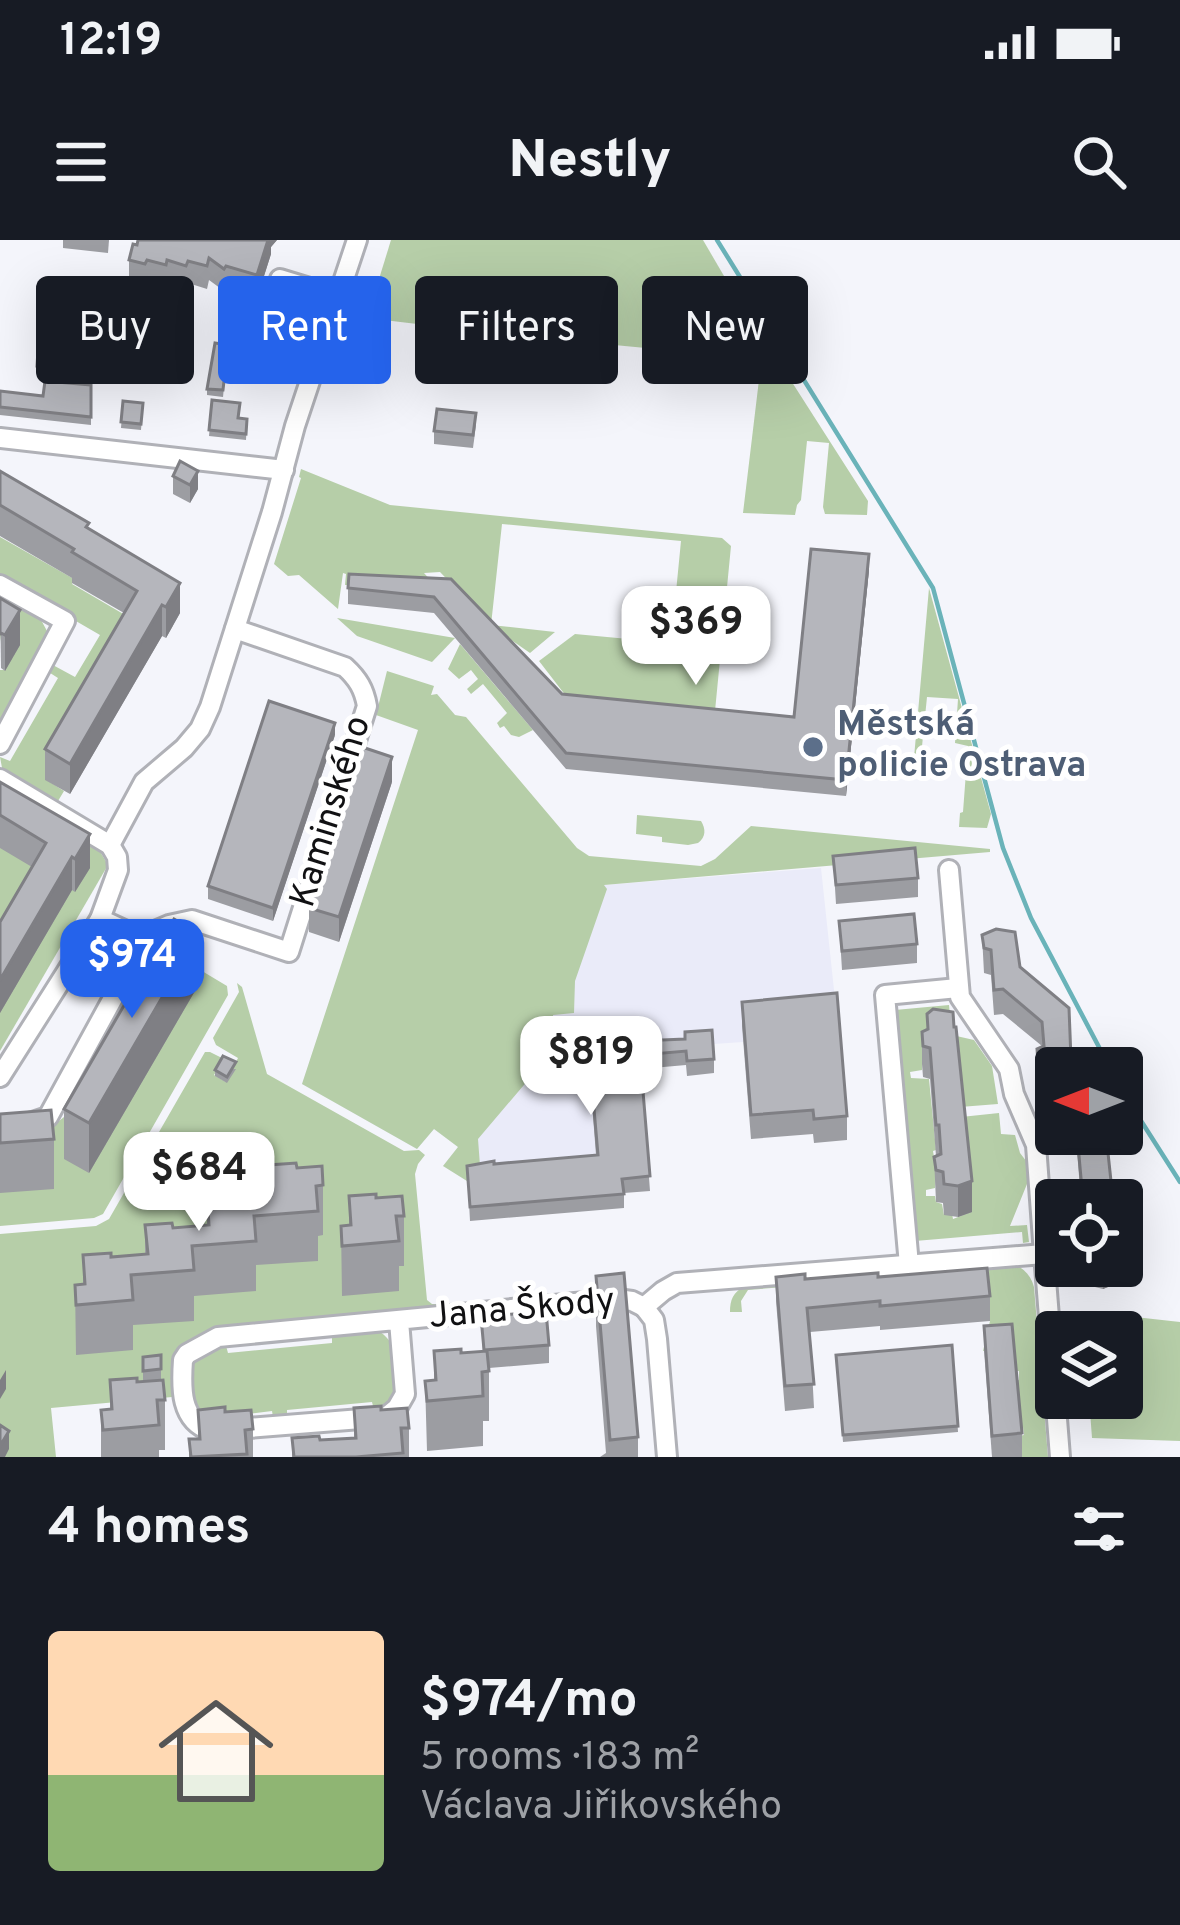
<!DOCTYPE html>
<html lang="en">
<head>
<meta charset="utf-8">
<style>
  body { margin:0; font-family:Overpass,sans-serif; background:#242831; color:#f1f3f6; height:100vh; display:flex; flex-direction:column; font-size:45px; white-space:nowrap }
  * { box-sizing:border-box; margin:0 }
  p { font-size:39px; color:#9ea1a6 }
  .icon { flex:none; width:66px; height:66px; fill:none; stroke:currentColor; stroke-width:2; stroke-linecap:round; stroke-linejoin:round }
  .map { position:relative; height:1217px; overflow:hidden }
  .sheet { display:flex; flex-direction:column; background:#171b24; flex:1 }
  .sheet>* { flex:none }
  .banner { position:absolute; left:36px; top:36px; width:1110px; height:108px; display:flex; gap:24px }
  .needle { width:78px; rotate:270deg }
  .buttons { position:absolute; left:1035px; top:807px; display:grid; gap:24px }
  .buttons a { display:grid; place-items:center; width:108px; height:108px; border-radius:12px; background:#171b24; box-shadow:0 12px 48px #0002; font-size:60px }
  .price { position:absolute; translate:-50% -102px; padding:0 27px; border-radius:24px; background:#fff; color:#222; font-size:39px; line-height:78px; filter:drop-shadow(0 3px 6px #0008) }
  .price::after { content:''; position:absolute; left:50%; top:72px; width:36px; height:27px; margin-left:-18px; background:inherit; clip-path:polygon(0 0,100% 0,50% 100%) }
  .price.current { background:#2563eb; color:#fff }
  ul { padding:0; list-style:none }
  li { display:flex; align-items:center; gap:36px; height:300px; padding:0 48px }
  li span { display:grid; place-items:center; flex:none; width:336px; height:240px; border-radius:12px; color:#555 }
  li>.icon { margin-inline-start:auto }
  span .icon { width:144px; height:144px; fill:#fffc; stroke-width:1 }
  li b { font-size:51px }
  h2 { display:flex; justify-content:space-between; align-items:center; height:144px; padding:0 48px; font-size:51px }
  .chip { padding:0 42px; border-radius:12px; background:#171b24; box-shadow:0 12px 48px #0002; font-size:42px; line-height:108px }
  .chip.current { background:#2563eb; color:#fff }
  .status { display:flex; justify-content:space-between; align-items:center; height:84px; padding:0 60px; background:#171b24; direction:ltr }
  .status svg { height:33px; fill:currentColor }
  header { display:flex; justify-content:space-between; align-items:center; height:156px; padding:0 48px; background:#171b24; font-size:54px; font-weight:800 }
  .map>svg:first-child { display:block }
  .built { fill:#eaebf9 }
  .green { fill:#b6cea8 }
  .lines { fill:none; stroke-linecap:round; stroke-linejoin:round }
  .stream { stroke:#6ab3b9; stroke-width:4.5 }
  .minor-casing { stroke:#b0b1b7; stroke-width:24 }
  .minor { stroke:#fff; stroke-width:18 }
  .wall { fill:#9c9da2 }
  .shaded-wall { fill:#7f7f84 }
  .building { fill:#b5b6bc; stroke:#7f7f84; stroke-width:3 }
  .service-dot { fill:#5c6f8a; stroke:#fff; stroke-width:4.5 }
  .labels { text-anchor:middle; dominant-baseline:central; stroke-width:10; stroke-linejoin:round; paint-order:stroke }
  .service-label { font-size:36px; font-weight:bold; fill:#4e5e75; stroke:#fff; text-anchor:start }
  .street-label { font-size:36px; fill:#111113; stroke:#fff }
</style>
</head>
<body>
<div class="status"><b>12:19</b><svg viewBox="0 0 49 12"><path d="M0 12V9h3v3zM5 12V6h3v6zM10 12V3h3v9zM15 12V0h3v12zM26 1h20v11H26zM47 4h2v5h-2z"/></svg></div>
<header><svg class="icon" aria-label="menu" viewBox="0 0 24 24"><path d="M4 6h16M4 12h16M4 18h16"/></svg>Nestly<svg class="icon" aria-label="search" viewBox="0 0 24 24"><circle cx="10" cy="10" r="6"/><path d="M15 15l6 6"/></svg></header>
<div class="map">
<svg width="1180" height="1217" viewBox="0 0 1180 1217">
  <rect width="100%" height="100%" fill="#f4f5fb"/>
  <path class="built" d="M 437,454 L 604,645 L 821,628 L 837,778 L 743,786 L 743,802 L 685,806 L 547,840 L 590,837 L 598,929 L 467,941 L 443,926 L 458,907 L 434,889 L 417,909 L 302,844 L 432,456 Z"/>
  <g class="green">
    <path d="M 391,0 L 703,0 L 773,120 L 509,95 L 367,78 Z"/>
    <path d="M 761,123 L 781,125 L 868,261 L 867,275 L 825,274 L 823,267 L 829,203 L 807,201 L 801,260 L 797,265 L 795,275 L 743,273 Z"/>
    <path d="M 301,229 L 390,265 L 722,298 L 731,306 L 715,471 L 566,456 L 539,421 L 575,394 L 671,403 L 681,301 L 502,284 L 491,385 L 555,392 L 530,413 L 494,388 L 440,332 L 424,333 L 433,343 L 345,345 L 346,334 L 343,333 L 338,369 L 299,335 L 288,336 L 274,324 L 301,238 L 299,237 Z"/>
    <path d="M 0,297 L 74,339 L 72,344 L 137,382 L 45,539 L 64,551 L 55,566 L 3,533 L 0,517 L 10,521 L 58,438 L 47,431 L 51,424 L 75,437 L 100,395 L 0,337 Z"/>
    <path d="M 929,348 L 991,574 L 987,588 L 959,587 L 960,573 L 963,572 L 968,506 L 955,503 L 958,459 L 927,457 L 919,536 L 913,529 Z"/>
    <path d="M 0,354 L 40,378 L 47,391 L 43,407 L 0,481 L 0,430 L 5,430 L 0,395 Z"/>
    <path d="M 337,378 L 455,398 L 432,422 L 357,396 Z"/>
    <path d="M 460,404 L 533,490 L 519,497 L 511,495 L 504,486 L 500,488 L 497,483 L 507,473 L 483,444 L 471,454 L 467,449 L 478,439 L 471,430 L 459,439 L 448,429 Z"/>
    <path d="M 387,431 L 434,446 L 431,455 L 437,454 L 455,475 L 466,477 L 577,608 L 589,616 L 701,626 L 715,619 L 751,586 L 990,609 L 990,612 L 604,645 L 607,649 L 575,741 L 574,773 L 553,775 L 555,802 L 546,819 L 478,899 L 481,939 L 467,941 L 443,926 L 458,907 L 434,889 L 417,909 L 302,844 L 418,490 L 376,475 Z"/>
    <path d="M 0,551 L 98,608 L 108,625 L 0,811 Z"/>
    <path d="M 637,575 L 701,581 C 706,589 706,597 698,603 L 688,605 L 662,602 L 662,597 L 636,594 Z"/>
    <path d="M 162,707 L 227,746 L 228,755 L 103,974 L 94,978 L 0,986 L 0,901 L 43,894 L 64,877 Z"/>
    <path d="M 237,743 L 242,747 L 267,834 L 404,911 L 419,910 L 425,915 L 418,924 L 415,934 L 427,1060 L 432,1064 L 439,1064 L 439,1069 L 216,1089 L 175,1113 L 178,1148 L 172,1157 L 51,1168 L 56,1217 L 4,1217 L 0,1205 L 0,994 L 96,986 L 109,979 L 205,812 L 210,812 L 224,819 L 214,835 L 226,842 L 238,818 L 216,805 L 213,798 L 239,752 Z"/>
    <path d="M 949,765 L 952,795 L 974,800 L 992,826 L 998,864 L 960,867 L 928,820 L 922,824 L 922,830 L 910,832 L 911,838 L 929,839 L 936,910 L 933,911 L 934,917 L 938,917 L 935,948 L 926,950 L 926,956 L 935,956 L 936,962 L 942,964 L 944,975 L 952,974 L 953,979 L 971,972 L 961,877 L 999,873 L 1001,894 L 1015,895 L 1020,913 L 1030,926 L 1031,934 L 1010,986 L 1027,985 L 1029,1002 L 1023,1003 L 1022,992 L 915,1001 L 895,770 Z"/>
    <path d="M 1010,1023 C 1023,1027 1031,1035 1034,1047 L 1048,1217 L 1021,1217 L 1019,1196 L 1024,1195 L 1023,1187 L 1018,1186 L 1015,1141 L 1019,1140 L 1019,1131 L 1014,1131 L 1011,1109 L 983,1111 L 990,1081 L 897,1038 L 748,1050 L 741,1061 L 742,1072 L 730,1072 C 730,1060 733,1052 745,1046 Z"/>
    <path d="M 1099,1073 L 1180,1082 L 1180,1201 L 1092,1198 L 1089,1158 L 1122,1158 L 1122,1092 L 1083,1092 L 1081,1075 Z"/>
    <path d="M 371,1088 C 402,1097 403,1139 393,1164 L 375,1174 L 372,1162 L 287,1170 L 287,1181 L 274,1183 L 272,1171 L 199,1180 C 195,1164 183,1137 191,1122 C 196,1112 216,1106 225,1102 L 228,1113 L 332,1103 L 332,1092 Z"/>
  </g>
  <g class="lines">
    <g class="stream">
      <path d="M 717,0 L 933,348 L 1003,608 L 1031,678 L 1110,828"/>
      <path d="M 1122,851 L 1180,942"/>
    </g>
    <defs>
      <g id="minor">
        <path d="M 280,39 L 339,57"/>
        <path d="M 0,198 L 284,230"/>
        <path d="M 0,345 L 65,381 L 0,504"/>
        <path d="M 0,539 L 110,605 L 117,617 L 118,630 L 100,679 L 0,837"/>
        <path d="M 110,605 L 144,542 L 184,508 L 200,489 L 210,467 L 272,272 L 295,186 L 357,0"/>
        <path d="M 949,630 L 960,757 L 1009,829 L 1014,854 L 1036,905 L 1044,1014"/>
        <path d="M 100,679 L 128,692 L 148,694 L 169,685 L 192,680 L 289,712 L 367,466 C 364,449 358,439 345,427 L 235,389"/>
        <path d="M 0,887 L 24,885 L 48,877 L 148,694"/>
        <path d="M 909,1025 L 885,755 L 958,748"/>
        <path d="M 644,1067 L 663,1051 L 677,1043 L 1044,1014 L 1060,1217"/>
        <path d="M 644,1067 L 654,1080 L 657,1099 L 667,1217"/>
        <path d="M 399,1081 L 405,1154 L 397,1168 L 386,1177 L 211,1191 C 180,1181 181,1148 183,1120 L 187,1114 L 218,1097 L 617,1059 L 632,1061 L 644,1067"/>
      </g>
    </defs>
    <use href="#minor" class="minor-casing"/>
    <use href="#minor" class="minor"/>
  </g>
  <g class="wall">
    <path d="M 63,0 L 109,0 L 108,13 L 63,8 Z"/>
    <path d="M 138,0 L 277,0 L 271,7 L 271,14 L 257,58 L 226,49 L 224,51 L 209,40 L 207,49 L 188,43 L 186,48 L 167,43 L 166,47 L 147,42 L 145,47 L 129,42 L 129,20 Z"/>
    <path d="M 83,66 L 80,84 L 58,81 L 58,68 Z"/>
    <path d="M 228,105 L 223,157 L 207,155 L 207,149 Z"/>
    <path d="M 38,110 L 55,112 L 54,133 L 37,132 Z"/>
    <path d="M 91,145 L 91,185 L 0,175 L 0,151 L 43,156 Z"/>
    <path d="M 212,160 L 239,178 L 247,179 L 246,200 L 209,196 Z"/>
    <path d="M 123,161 L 143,163 L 141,190 L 121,188 Z"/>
    <path d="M 476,185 L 473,208 L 434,204 L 434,191 Z"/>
    <path d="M 0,231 L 89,289 L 180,373 L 166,398 L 162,396 L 70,554 L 45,540 L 45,509 L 124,373 L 72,343 L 72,338 L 0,296 Z"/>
    <path d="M 173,236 L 198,249 L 190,263 L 173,254 Z"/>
    <path d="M 869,330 L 846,556 L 566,529 L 434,373 L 348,364 L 348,348 L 451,339 L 562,454 L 794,477 Z"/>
    <path d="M 0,358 L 20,405 L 5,431 L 1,428 Z"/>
    <path d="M 335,495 L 273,681 L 208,659 L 208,646 Z"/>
    <path d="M 0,542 L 90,628 L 75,652 L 72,650 L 0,773 L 0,682 L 32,627 L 0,608 Z"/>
    <path d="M 392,542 L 339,702 L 309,692 L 309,668 Z"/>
    <path d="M 833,616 L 918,638 L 918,657 L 836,664 Z"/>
    <path d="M 839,681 L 917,704 L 917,723 L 842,730 Z"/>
    <path d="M 982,695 L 1020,727 L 1071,828 L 1056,828 L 1056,849 L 1053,851 L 1038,846 L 1037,809 L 1042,806 L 1003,774 L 994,775 L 991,735 L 984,733 Z"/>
    <path d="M 199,744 L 89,933 L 64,919 L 64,869 Z"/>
    <path d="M 742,762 L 847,876 L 847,900 L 814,903 L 813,894 L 751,899 L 742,786 Z"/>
    <path d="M 927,774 L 972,972 L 958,977 L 944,975 L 943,963 L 936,962 L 934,917 L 936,916 L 930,839 L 923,837 L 922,824 L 922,792 L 927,790 Z"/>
    <path d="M 544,789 L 639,801 L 685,799 L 714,819 L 714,833 L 687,836 L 686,825 L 641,829 L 650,951 L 624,953 L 624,968 L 470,981 L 467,926 L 596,915 L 590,837 L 547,840 Z"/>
    <path d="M 236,829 L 227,843 L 215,836 L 215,830 Z"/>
    <path d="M 0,874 L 54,899 L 54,949 L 0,953 Z"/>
    <path d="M 1068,894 L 1106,894 L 1113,960 L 1081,960 L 1077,911 L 1070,909 Z"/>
    <path d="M 269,925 L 297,928 L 323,945 L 323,995 L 318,996 L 318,1021 L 256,1025 L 256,1051 L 194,1056 L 194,1081 L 133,1085 L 133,1110 L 76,1115 L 75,1045 L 83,1044 L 83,1015 L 111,1017 L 145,1015 L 145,985 L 173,988 L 207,985 L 207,955 L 234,958 L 269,955 Z"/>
    <path d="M 349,956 L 376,958 L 404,976 L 404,1026 L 399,1026 L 399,1051 L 342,1056 L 341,986 L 349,985 Z"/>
    <path d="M 1082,1026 L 1118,1026 L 1118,1043 L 1103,1049 L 1091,1046 L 1089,1035 L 1082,1033 Z"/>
    <path d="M 596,1036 L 638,1197 L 638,1217 L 600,1217 L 606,1213 L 596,1086 Z"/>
    <path d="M 776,1037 L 805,1039 L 878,1037 L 990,1056 L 990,1081 L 880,1090 L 880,1086 L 810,1092 L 814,1168 L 785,1171 L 776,1061 Z"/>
    <path d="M 481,1077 L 549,1105 L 549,1123 L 489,1128 L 489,1181 L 483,1181 L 483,1206 L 427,1211 L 425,1141 L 434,1141 L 434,1111 L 461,1113 L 483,1112 Z"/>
    <path d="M 984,1086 L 1022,1193 L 1022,1217 L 992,1217 L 984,1110 Z"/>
    <path d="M 952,1105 L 958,1192 L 843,1202 L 836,1115 Z"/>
    <path d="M 161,1115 L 161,1140 L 165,1160 L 165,1210 L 159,1210 L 159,1217 L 101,1217 L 101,1170 L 110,1169 L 110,1140 L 143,1142 L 143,1117 Z"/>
    <path d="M 354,1168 L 381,1170 L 409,1188 L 409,1217 L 292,1217 L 292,1198 L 320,1200 L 354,1198 Z"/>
    <path d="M 198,1170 L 225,1172 L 253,1189 L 253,1217 L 189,1217 L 189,1199 L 198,1199 Z"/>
  </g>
  <g class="shaded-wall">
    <path d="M 266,0 L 277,0 L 271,7 L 271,14 L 257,58 L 257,35 Z"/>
    <path d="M 198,231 L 198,249 L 190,263 L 190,245 Z"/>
    <path d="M 869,314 L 869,330 L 846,556 L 846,540 Z"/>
    <path d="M 180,343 L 180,373 L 166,398 L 166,367 Z"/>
    <path d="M 162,365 L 162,396 L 70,554 L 70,524 Z"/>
    <path d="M 20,370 L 20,405 L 5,431 L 5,395 Z"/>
    <path d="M 335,483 L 335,495 L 273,681 L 273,668 Z"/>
    <path d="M 392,517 L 392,542 L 339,702 L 339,677 Z"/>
    <path d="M 90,594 L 90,628 L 75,652 L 75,619 Z"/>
    <path d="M 72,617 L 72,650 L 0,773 L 0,740 Z"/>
    <path d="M 199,694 L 199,744 L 89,933 L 89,883 Z"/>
    <path d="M 1071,819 L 1071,828 L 1056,828 L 1056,849 L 1053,851 L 1053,826 Z"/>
    <path d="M 972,941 L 972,972 L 958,977 L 958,946 Z"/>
    <path d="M 1103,1026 L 1118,1026 L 1118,1043 L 1103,1049 Z"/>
    <path d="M 6,1130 L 6,1149 L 0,1159 L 0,1140 Z"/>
    <path d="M 9,1191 L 9,1209 L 5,1217 L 0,1217 L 0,1206 Z"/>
  </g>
  <g class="building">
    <path d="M 138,0 L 268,0 L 257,35 L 226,26 L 224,29 L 209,18 L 207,26 L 188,21 L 186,26 L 167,20 L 166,25 L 147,20 L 145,24 L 129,20 L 133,4 L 137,5 Z"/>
    <path d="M 60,51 L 83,54 L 80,71 L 58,68 Z"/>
    <path d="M 215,103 L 228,105 L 223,150 L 207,149 Z"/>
    <path d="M 38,110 L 55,112 L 54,127 L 37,126 Z"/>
    <path d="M 45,141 L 91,145 L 91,177 L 0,167 L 0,151 L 43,156 Z"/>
    <path d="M 212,160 L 240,163 L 238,178 L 247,179 L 246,194 L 209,190 Z"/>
    <path d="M 123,161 L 143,163 L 141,184 L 121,182 Z"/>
    <path d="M 437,169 L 476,173 L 473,195 L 434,191 Z"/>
    <path d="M 180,221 L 198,231 L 190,245 L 173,236 Z"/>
    <path d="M 0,231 L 89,283 L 86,287 L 180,343 L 166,367 L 162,365 L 70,524 L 45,509 L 137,351 L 72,312 L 74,309 L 0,265 Z"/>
    <path d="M 811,309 L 869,314 L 846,540 L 566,513 L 434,357 L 348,348 L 349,334 L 451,339 L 562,454 L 794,477 Z"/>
    <path d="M 0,358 L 20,370 L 5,395 L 1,393 L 0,395 Z"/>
    <path d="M 269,461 L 335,483 L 273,668 L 208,646 Z"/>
    <path d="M 362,507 L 392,517 L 339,677 L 309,668 Z"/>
    <path d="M 0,542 L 90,594 L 75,619 L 72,617 L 0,740 L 0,682 L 46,603 L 0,575 Z"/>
    <path d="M 915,608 L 918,638 L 836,645 L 833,616 Z"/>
    <path d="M 914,674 L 917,704 L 842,711 L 839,681 Z"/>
    <path d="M 174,679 L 199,694 L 89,883 L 64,869 Z"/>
    <path d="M 996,689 L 1015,692 L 1020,727 L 1069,768 L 1071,819 L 1053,826 L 1038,822 L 1037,809 L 1044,806 L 1042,782 L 1003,749 L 994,750 L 991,710 L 984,708 L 982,695 Z"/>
    <path d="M 837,753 L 847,876 L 814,879 L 813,870 L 751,875 L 742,762 Z"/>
    <path d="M 933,769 L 953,772 L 954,787 L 956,787 L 972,941 L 958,946 L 944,944 L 943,932 L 936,930 L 934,917 L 941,914 L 939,885 L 936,885 L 930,808 L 923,806 L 922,792 L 928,789 L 927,774 Z"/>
    <path d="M 637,780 L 639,801 L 685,799 L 685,792 L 712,790 L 714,819 L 687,821 L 686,811 L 640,815 L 650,936 L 622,939 L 624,954 L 470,967 L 467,926 L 494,921 L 494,924 L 598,915 L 590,823 L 547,826 L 544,789 Z"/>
    <path d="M 223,816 L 236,822 L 227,837 L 215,830 Z"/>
    <path d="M 51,870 L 54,899 L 0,903 L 0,874 Z"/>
    <path d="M 1077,894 L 1106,894 L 1113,960 L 1083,960 Z"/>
    <path d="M 296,923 L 297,928 L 322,926 L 323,945 L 316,946 L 318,971 L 254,976 L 256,1001 L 192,1006 L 194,1030 L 131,1035 L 133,1060 L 76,1065 L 75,1045 L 85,1044 L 83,1015 L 111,1013 L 111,1017 L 148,1014 L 145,985 L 172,983 L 173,988 L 209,985 L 207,955 L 234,953 L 234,958 L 271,955 L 269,925 Z"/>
    <path d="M 376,954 L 376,958 L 402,956 L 404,976 L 396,976 L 399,1001 L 342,1006 L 341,986 L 351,985 L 349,956 Z"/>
    <path d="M 987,1028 L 990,1056 L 880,1066 L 880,1061 L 807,1068 L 814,1144 L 785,1146 L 776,1037 L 805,1034 L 805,1039 L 878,1033 L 878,1037 Z"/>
    <path d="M 624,1033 L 638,1197 L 610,1200 L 596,1036 Z"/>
    <path d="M 546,1071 L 549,1105 L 484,1110 L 481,1077 Z"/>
    <path d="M 1012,1084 L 1022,1193 L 992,1196 L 984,1086 Z"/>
    <path d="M 952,1105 L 958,1186 L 843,1195 L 836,1115 Z"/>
    <path d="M 461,1109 L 461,1113 L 487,1111 L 489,1131 L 482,1132 L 483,1156 L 427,1161 L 425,1141 L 436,1140 L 434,1111 Z"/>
    <path d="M 161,1115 L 161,1129 L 143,1131 L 143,1117 Z"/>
    <path d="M 137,1138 L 137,1142 L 163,1140 L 165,1160 L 157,1160 L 159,1185 L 103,1190 L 101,1170 L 112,1169 L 110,1140 Z"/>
    <path d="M 381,1166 L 381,1170 L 407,1168 L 409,1188 L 401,1188 L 403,1213 L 356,1217 L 294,1217 L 292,1198 L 319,1196 L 320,1200 L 356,1198 L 354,1168 Z"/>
    <path d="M 225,1167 L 225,1172 L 251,1170 L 253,1189 L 245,1190 L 247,1214 L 191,1217 L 189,1199 L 200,1199 L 198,1170 Z"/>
    <path d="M 0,1185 L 9,1191 L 0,1206 Z"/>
  </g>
  <circle class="service-dot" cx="813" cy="507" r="12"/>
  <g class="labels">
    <g class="service-label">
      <text x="837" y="486">Městská<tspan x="837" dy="41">policie Ostrava</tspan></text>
    </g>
    <g class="street-label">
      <text transform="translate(332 572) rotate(-73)">Kaminského</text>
      <text transform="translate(522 1070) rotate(-5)">Jana Škody</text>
    </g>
  </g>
</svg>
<div class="buttons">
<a><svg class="needle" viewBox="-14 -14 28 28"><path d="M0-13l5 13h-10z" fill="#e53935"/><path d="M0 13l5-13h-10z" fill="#9ea1a6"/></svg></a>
<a><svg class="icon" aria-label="locate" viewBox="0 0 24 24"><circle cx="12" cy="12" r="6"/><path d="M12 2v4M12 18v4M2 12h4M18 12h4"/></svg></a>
<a><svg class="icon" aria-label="layers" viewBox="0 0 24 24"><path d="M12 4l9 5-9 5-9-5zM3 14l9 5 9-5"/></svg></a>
</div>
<b class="price" style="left:696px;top:448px">$369</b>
<b class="price current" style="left:132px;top:781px">$974</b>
<b class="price" style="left:591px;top:878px">$819</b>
<b class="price" style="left:199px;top:994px">$684</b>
<div class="banner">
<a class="chip">Buy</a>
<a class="chip current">Rent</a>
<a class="chip">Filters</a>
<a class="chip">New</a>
</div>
</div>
<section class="sheet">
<h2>4 homes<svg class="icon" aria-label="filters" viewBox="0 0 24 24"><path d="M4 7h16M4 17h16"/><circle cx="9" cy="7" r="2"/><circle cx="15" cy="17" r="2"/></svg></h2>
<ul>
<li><span style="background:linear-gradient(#ffd9b3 60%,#8fb573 0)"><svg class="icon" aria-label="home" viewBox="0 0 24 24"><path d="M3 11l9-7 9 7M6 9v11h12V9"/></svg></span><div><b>$974/mo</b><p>5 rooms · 183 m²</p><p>Václava Jiřikovského</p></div></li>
</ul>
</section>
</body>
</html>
